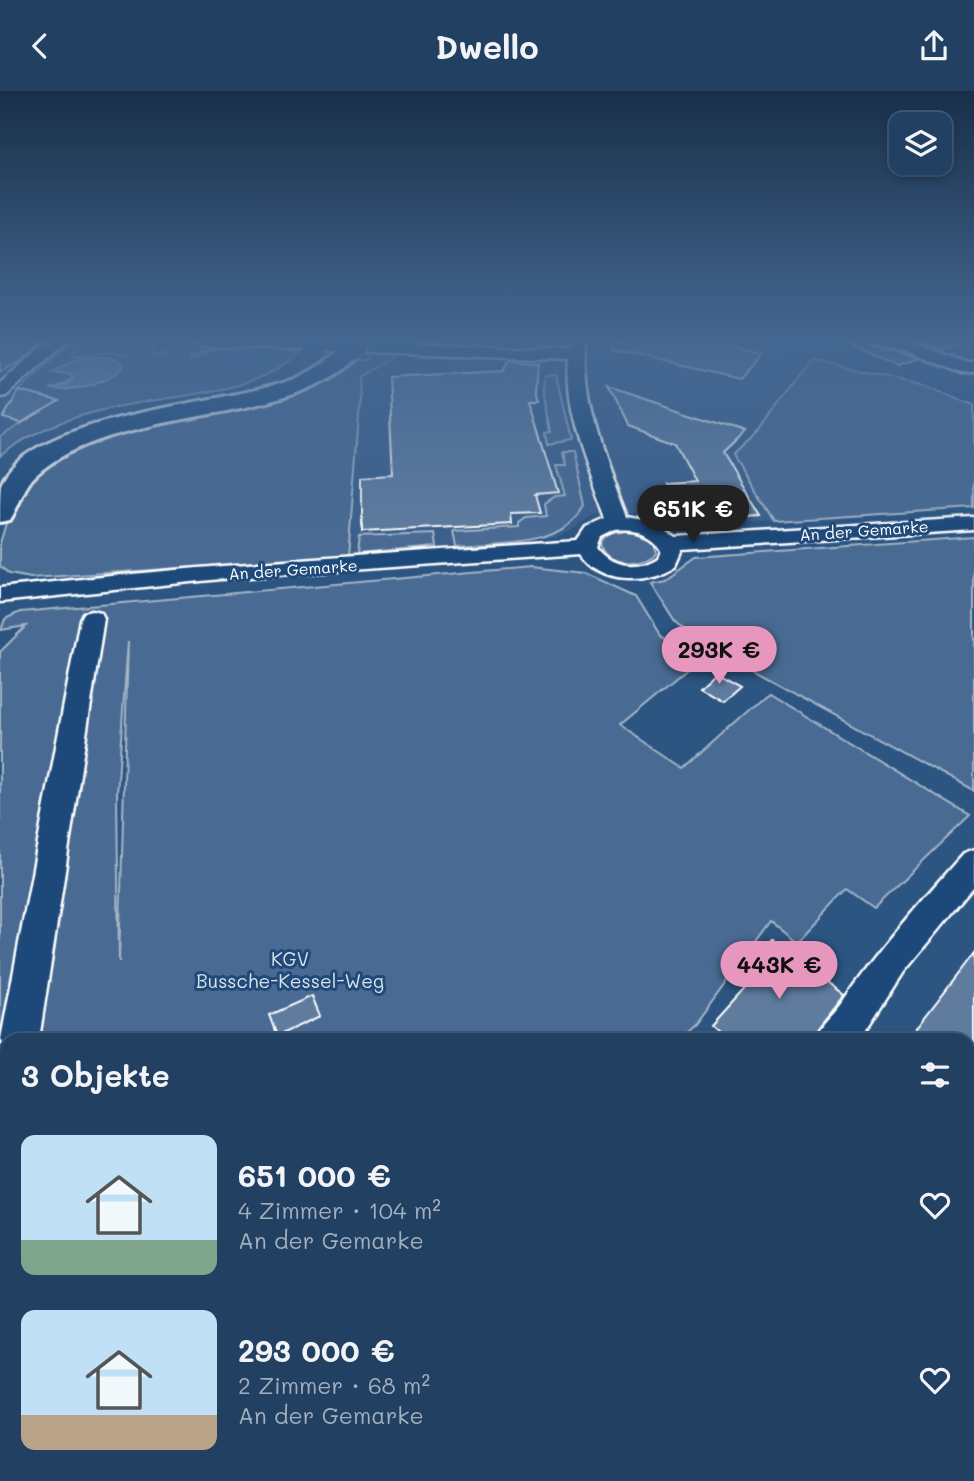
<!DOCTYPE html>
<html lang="de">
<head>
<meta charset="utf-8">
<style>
  body { margin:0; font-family:Mali,sans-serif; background:#2d4b6b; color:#f1f3f6; height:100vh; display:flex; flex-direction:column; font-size:26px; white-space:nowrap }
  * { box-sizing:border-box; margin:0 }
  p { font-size:23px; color:#a2afbe }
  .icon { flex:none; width:38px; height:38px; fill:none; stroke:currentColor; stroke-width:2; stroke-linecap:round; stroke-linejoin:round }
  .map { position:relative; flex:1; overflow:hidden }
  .sheet { position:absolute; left:0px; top:942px; width:975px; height:450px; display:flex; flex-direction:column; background:#214062; border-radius:21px 21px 0 0; box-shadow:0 4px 10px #0003,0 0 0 2px #3e5977 }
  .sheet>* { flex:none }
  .controls { position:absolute; left:889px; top:21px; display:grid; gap:14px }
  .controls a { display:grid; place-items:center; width:63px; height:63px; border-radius:14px; background:#214062; box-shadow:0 4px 10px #0003,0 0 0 2px #3e5977; font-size:35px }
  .price { position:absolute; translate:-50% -60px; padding:0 16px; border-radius:24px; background:#e797bd; color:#111; font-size:23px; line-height:46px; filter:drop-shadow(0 2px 4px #0008) }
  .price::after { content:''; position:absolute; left:50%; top:42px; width:21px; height:16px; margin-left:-10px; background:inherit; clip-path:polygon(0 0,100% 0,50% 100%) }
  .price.current { background:#222; color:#fff }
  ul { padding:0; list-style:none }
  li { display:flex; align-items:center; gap:21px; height:175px; padding:0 21px }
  li span { display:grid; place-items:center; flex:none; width:196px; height:140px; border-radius:14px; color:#555 }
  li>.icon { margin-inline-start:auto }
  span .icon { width:84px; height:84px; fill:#fffc; stroke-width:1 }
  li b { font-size:30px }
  h2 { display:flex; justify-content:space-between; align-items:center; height:84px; padding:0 21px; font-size:30px }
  header { display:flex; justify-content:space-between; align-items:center; height:91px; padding:0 21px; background:#214062; font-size:32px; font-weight:700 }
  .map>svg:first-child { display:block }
  .built { fill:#3b618b }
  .green { fill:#486b92; stroke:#a4b5c8; stroke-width:2; fill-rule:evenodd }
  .water { fill:#748fad; stroke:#acbcce; stroke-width:2 }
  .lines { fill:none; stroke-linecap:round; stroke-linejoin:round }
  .stream { stroke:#acbcce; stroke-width:4.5 }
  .building { fill:#5e7c9f; stroke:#fff; stroke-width:2 }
  .minor-casing { stroke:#fff; stroke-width:5 }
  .highway-casing { stroke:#fff; stroke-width:6 }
  .minor { fill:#1f4a7a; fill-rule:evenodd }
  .highway { fill:#1f4a7a; fill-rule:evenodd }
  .highway-bridge-casing { stroke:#fff; stroke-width:26; stroke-linecap:butt }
  .highway-bridge { stroke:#1f4a7a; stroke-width:23 }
  .labels { text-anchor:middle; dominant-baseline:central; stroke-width:6; stroke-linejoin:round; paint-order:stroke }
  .far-street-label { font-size:16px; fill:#fff; stroke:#1f4a7a }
  .park-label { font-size:19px; fill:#dae1e9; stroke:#1f4a7a }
</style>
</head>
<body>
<header><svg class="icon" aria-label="back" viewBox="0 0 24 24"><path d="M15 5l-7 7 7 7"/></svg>Dwello<svg class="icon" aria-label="share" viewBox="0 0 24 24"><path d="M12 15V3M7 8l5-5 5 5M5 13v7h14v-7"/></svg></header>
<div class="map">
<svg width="974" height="1390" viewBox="0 0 974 1390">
  <rect width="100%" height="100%" fill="#2c5582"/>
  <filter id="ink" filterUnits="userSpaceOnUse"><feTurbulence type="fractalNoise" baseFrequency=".0143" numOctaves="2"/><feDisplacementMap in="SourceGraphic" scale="14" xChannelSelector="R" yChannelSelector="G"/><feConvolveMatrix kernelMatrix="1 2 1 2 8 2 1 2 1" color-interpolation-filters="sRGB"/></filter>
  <g filter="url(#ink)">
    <g class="built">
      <path d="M 0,250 L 159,250 L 0,346 Z"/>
      <path d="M 598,250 L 733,250 L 813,269 L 758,341 L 733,363 L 774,430 L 681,436 L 652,424 L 619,421 L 592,426 L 573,439 L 554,446 L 348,466 L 360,311 L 358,290 L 362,282 L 390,268 L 425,266 L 590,271 Z"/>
    </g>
    <g class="green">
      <path d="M 71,250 L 82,250 L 72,265 L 109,261 L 126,264 L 136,250 L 159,250 L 151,266 L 160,265 L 209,250 L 307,255 C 264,300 196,302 138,312 C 89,320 39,334 0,365 L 0,346 L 58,310 L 19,300 ZM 92,266 L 115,267 L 123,277 C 104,291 76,301 52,298 L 72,288 L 71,283 L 53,282 C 63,272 78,268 92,266 Z"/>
      <path d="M 371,259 L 391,261 L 393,265 L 359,286 L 360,311 L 348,466 L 31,487 L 9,483 L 0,475 L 0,452 L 13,410 L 30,383 L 76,353 L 313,294 L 337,281 L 351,269 L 366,269 Z"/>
      <path d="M 813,269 L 926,295 L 974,314 L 974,417 L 774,430 L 733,364 L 758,341 Z"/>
      <path d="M 545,284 L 556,284 L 571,349 L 549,353 L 547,341 L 552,340 L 544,298 Z"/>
      <path d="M 562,361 L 573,361 L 585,415 C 563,456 498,451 457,455 L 454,440 L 519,436 L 519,432 L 526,427 L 546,425 L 544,413 L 555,406 L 565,405 L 556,374 L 565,374 Z"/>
      <path d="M 632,439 L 653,449 L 656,459 L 653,463 C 638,474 606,474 602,451 L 609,443 Z"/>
      <path d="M 435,443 L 437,456 L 357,463 L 359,446 Z"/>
      <path d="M 974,446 L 974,700 L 697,549 L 675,530 L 650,491 L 665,488 L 696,466 Z"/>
      <path d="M 530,476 L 586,482 L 636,505 L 660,544 L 702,566 L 620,634 L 684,677 L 768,602 L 970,725 L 874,817 L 847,798 L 797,851 L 771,830 L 695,934 L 679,948 L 7,948 L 7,1261 L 0,1264 L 0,561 L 26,535 L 1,539 L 5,528 L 20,521 ZM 128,550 L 119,871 L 117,703 Z"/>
      <path d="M 153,1384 L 425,1384 L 420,1390 L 157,1390 Z"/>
    </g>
    <path class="water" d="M 92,266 L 109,266 L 122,270 L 123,277 C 102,293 76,300 49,298 L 65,294 L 72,288 L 73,285 L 66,282 L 52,282 C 64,272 77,268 92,266 Z"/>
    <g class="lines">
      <path class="stream" d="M 191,267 L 225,251"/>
    </g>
    <g class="building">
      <path d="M 615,250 L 709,250 L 762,262 L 739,288 L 614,259 Z"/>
      <path d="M 839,250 L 867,250 L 871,256 L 903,262 L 918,268 L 897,275 Z"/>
      <path d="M 916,250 L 958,250 L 959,253 L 941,259 Z"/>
      <path d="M 0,251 L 43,251 L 22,270 L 0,281 Z"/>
      <path d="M 510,269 L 538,272 L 536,298 L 539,309 L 530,309 L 558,402 L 535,404 L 540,422 L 511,423 L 512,433 L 362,441 L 362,385 L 393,383 L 388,286 L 504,280 Z"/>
      <path d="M 609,296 L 745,341 L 723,362 L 761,425 L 682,430 L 663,392 L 695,390 L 675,352 L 628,335 Z"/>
      <path d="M 19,300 L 59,310 L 21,332 L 3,327 Z"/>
      <path d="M 715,581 L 740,595 L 723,610 L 699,596 Z"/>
      <path d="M 772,849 L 844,904 L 818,937 L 812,948 L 726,948 L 711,935 L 766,874 L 756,866 Z"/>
      <path d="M 974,862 L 974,965 L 968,960 L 968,948 L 908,948 Z"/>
      <path d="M 312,905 L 320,925 L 277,945 L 269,924 Z"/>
    </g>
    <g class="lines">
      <defs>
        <g id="minor">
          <path d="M 49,250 L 67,250 L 6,305 L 0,306 L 0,292 Z"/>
          <path d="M 193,250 L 346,250 L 569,258 L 570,250 L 586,250 C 582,313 605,368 627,426 L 658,432 L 676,445 L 974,427 L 974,439 L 683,458 L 676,474 C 647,492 602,494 581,463 L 220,488 L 0,511 L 0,497 C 192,474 385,463 578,450 L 587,437 L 607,428 C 589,378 563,322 568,268 L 201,255 ZM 616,439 C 633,437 653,441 661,458 L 658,465 C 638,478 613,476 598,456 L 602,446 Z"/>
          <path d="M 869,250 L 908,250 L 968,272 L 974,271 L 974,282 L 962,282 L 904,259 L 871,253 Z"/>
          <path d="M 92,520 L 101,522 L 104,528 L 39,948 L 7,948 L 7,961 L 1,948 L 80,528 L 83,522 Z"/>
          <path d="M 974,759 L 974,796 L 903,881 L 860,948 L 815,948 C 820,934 831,926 840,914 C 877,860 919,812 963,763 Z"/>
          <path d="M 7,1013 L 7,1102 L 0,1105 L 0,1016 Z"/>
          <path d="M 968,1015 L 974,1017 L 974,1062 L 968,1060 Z"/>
          <path d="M 427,1384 L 481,1384 L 479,1390 L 424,1390 Z"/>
        </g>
        <path id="highway" d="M 352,252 L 359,254 L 362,258 C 307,338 120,310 37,383 C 23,395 20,414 10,429 L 0,431 C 0,421 0,404 1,394 C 29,321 231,314 297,287 C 315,279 330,268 345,254 Z"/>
      </defs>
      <use href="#minor" class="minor-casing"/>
      <use href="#highway" class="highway-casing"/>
      <use href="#minor" class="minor"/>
      <use href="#highway" class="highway"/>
      <defs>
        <g id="highway-bridge">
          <path d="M 315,256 L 319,250"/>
          <path d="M 352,258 L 355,252"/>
        </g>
      </defs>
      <use href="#highway-bridge" class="highway-bridge-casing"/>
      <use href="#highway-bridge" class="highway-bridge"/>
    </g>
  </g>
  <linearGradient id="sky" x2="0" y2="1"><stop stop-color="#182f48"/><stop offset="0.56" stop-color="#456892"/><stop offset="1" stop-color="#456892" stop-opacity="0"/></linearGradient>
  <rect width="974" height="445" fill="url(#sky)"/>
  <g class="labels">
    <g class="far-street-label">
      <text transform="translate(864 439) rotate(-4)">An der Gemarke</text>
      <text transform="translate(293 478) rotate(-4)">An der Gemarke</text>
    </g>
    <g class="park-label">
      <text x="290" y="867">KGV<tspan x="290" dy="22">Bussche-Kessel-Weg</tspan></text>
    </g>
  </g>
</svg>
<div class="controls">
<a><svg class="icon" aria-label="layers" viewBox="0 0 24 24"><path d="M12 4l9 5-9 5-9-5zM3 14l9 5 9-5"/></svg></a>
</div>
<b class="price current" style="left:693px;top:454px">651K €</b>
<b class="price" style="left:719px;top:595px">293K €</b>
<b class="price" style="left:779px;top:910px">443K €</b>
<section class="sheet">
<h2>3 Objekte<svg class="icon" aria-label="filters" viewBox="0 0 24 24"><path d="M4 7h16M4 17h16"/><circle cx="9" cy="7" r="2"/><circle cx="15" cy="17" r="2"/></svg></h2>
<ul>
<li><span style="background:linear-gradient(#bfe0f5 75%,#7fa58c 0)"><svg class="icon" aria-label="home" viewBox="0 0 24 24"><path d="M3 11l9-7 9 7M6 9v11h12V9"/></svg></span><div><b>651 000 €</b><p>4 Zimmer · 104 m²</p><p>An der Gemarke</p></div><svg class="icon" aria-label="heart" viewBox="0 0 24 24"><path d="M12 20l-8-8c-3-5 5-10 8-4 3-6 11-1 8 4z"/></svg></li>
<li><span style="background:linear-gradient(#bfe0f5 75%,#b9a48a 0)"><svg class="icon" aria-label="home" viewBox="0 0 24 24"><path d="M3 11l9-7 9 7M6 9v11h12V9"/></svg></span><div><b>293 000 €</b><p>2 Zimmer · 68 m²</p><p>An der Gemarke</p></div><svg class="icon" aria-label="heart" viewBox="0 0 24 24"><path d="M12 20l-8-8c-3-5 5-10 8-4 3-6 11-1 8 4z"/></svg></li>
</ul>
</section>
</div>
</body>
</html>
